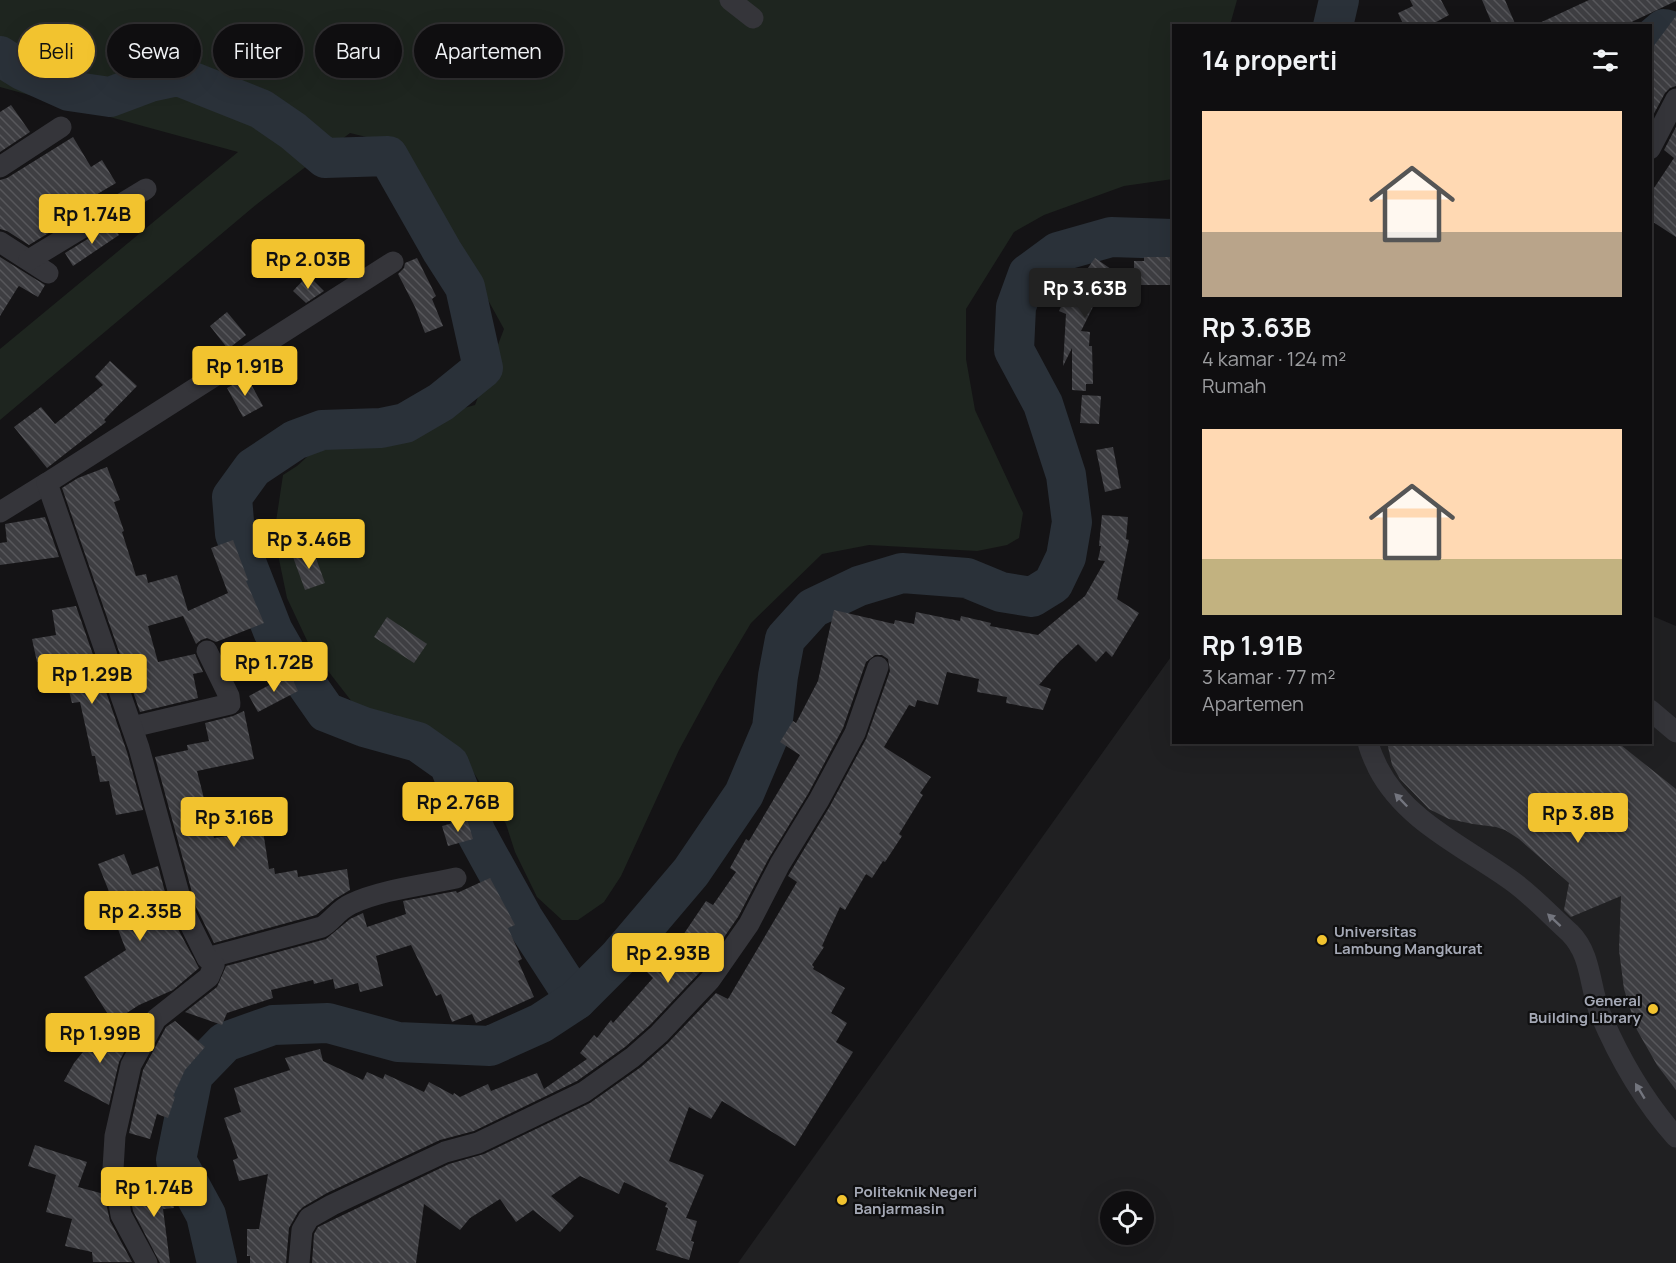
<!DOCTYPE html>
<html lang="id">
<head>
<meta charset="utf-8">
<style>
  body { margin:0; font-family:Manrope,sans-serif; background:#181719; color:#f1f3f6; height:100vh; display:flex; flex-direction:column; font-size:22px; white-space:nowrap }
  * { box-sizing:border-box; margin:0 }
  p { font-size:20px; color:#9b9c9f }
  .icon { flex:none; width:33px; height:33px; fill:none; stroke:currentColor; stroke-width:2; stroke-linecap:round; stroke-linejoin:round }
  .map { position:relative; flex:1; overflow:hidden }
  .panel { position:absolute; left:1172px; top:24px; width:480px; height:720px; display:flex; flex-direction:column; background:#0f0e10; border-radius:0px; box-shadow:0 6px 24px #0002,0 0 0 2px #2f2e30 }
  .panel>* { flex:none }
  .hud { position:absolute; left:18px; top:24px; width:570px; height:54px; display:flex; gap:12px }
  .tools { position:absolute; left:1100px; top:1191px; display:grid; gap:12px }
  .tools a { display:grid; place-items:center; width:54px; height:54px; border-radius:50%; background:#0f0e10; box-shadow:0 6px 24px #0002,0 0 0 2px #2f2e30; font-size:30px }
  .price { position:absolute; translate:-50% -51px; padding:0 14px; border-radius:6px; background:#f2c32f; color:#111; font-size:20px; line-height:39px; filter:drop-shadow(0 2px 3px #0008) }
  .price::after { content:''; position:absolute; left:50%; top:36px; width:18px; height:14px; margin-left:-9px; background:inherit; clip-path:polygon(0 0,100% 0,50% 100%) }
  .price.active { background:#222; color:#fff }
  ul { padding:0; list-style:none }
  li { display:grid; align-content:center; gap:12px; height:318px; padding:0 30px }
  li span { display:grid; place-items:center; height:186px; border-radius:0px; color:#555 }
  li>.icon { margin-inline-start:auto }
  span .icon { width:108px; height:108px; fill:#fffc; stroke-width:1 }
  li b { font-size:26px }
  h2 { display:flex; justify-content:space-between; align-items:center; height:72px; padding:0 30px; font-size:26px }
  .chip { padding:0 21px; border-radius:27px; background:#0f0e10; box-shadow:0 6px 24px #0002,0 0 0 2px #2f2e30; font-size:21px; line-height:54px }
  .chip.active { background:#f2c32f; color:#111 }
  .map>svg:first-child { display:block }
  .built { fill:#202022; fill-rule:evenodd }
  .grass { fill:#1e251f }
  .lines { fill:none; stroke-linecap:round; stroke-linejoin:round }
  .river { stroke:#2a3139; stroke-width:40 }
  .building { fill:url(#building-back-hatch) }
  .minor { stroke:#35353a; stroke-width:21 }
  .oneway { fill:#73757e }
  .poi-dot { fill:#f2c32f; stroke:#0f0f10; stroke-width:2 }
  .labels { text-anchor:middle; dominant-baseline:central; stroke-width:4.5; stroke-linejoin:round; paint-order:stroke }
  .poi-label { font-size:15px; font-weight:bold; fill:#a5a9b6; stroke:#0f0f10; text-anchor:start }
</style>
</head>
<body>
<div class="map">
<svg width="1676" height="1263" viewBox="0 0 1676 1263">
  <defs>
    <pattern id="building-back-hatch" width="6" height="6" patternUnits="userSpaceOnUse" patternTransform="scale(1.5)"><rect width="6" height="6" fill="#3e3e42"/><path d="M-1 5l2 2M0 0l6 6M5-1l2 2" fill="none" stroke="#57575b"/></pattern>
  </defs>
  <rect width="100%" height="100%" fill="#141315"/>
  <path class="built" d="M 1650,615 L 1676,626 L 1676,1263 L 738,1263 L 1173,654 L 1173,742 L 1650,742 ZM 1110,1202 L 1143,1202 L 1143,1234 L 1110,1234 Z"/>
  <path class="grass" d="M 0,0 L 1237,0 L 1230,25 L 1173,26 L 1173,179 L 1124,186 L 1044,215 L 1014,232 L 966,309 L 966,359 L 975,410 L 1023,513 L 1019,538 L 1007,545 L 977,551 L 869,545 L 822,554 L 751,623 L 717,680 L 679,750 L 621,876 L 604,902 L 578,920 L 562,920 L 537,897 L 515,852 L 506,824 L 460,751 L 396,715 L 356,707 L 311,649 L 287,598 L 274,535 L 283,475 L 297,466 L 318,447 L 475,405 L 504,329 L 403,146 L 350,133 L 257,204 L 0,420 L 0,349 L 238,152 L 0,87 Z"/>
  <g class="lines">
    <g class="river">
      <path d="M 1333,26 L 1339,0"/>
      <path d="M 1650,41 L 1664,29 L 1676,32"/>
      <path d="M 0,56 L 22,70 L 69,91 L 110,97 L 150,82 L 178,76 L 261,109 L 293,131 L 325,158 L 388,156 L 442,251 L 465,287 L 483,368 L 441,402 L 405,423 L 381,428 L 322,430 L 295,440 L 253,468 L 232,497 L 235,534 L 273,631 L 289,659 L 326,712 L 364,727 L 418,742 L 449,764 L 476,833 L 488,855 L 523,918 L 576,1000"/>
      <path d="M 217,1263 L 206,1215 L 176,1160 L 193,1075 L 225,1042 L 273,1025 L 328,1023 L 398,1042 L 490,1046 L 541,1023 L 576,1000 L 618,958 L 691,872 L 744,794 L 772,728 L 778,676 L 785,639 L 813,608 L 859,586 L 902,573 L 967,578 L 1001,592 L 1032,597 L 1053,584 L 1066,557 L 1072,522 L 1066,475 L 1043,404 L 1014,350 L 1016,307 L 1028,274 L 1058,252 L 1111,237 L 1173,239"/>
    </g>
  </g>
  <g class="building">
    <path d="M 1410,0 L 1441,0 L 1449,15 L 1429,26 L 1404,26 L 1398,13 L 1413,6 Z"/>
    <path d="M 1482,0 L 1505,0 L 1516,26 L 1493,26 Z"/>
    <path d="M 1589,0 L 1676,0 L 1676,1 L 1623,26 L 1533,26 Z"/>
    <path d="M 1676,16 L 1676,86 L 1670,88 L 1665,93 L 1650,121 L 1650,51 Z"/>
    <path d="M 11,105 L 30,132 L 0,152 L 0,112 Z"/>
    <path d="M 1676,127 L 1676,237 L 1650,220 L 1650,194 L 1674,158 L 1664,150 Z"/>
    <path d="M 73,137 L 91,167 L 102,160 L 116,183 L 94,196 L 98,203 L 29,245 L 7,231 L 0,229 L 0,180 L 7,178 Z"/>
    <path d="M 112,224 L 119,235 L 73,266 L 65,253 Z"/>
    <path d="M 0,257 L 45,285 L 38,297 L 19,286 L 18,287 L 0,316 Z"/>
    <path d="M 1144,257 L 1173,257 L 1173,285 L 1134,285 L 1134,261 L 1144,261 Z"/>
    <path d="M 417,258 L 436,296 L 432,299 L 443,326 L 425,333 L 415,307 L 398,274 L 404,268 L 405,263 Z"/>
    <path d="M 1095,258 L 1124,278 L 1111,297 L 1101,291 L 1081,331 L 1090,332 L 1089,346 L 1092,346 L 1093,384 L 1086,384 L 1086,391 L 1072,390 L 1072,348 L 1063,366 L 1066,314 L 1059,311 L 1066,296 L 1068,296 Z"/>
    <path d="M 308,275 L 324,291 L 306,303 L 293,291 Z"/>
    <path d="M 227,312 L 246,335 L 228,349 L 210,326 Z"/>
    <path d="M 110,361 L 137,386 L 104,420 L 106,422 L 47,468 L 14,427 L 41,407 L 55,424 L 103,385 L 95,377 Z"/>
    <path d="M 247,377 L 263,406 L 243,417 L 227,388 Z"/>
    <path d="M 1082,395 L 1101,396 L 1099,424 L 1080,423 Z"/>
    <path d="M 1113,447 L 1121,488 L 1105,492 L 1096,450 Z"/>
    <path d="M 107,467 L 120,500 L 114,502 L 124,531 L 122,532 L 136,576 L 146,574 L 148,583 L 177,575 L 188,611 L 228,593 L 211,548 L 233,540 L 248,580 L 246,581 L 264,623 L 216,642 L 207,638 L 201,640 L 196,644 L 183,616 L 148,626 L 158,662 L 195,654 L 203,672 L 193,674 L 198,698 L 140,712 L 62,488 L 78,478 Z"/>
    <path d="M 1102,515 L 1128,517 L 1126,539 L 1129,540 L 1117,599 L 1139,613 L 1112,657 L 1106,651 L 1096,662 L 1078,644 L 1059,662 L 1039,685 L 1051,689 L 1043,710 L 1006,703 L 1007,697 L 977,692 L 979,679 L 947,672 L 938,705 L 917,700 L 915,707 L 909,705 L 884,747 L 931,777 L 920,793 L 923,795 L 899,834 L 902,836 L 885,862 L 883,861 L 872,878 L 866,874 L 845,910 L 840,907 L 822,946 L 824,947 L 812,965 L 814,967 L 813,969 L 845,988 L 831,1013 L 847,1023 L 836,1042 L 853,1052 L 795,1146 L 722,1101 L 711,1119 L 689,1107 L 669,1161 L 704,1175 L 686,1218 L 697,1221 L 691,1241 L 694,1242 L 689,1260 L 656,1250 L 668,1208 L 665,1207 L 667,1203 L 624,1182 L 619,1194 L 580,1176 L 551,1196 L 574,1216 L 560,1232 L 533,1210 L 516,1222 L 500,1199 L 470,1218 L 460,1230 L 424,1204 L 416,1263 L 312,1263 L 314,1234 L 318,1227 L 449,1164 L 484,1154 L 590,1103 L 641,1067 L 668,1043 L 716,993 L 728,999 L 797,882 L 788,876 L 830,806 L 866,739 L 890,671 L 888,659 L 882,655 L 875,655 L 866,662 L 843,728 L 808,794 L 769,858 L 738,917 L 700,972 L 650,1025 L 625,1047 L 577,1081 L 474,1131 L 440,1140 L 327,1193 L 303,1207 L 298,1212 L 289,1228 L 286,1263 L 250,1263 L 250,1256 L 247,1256 L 247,1229 L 259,1229 L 268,1174 L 239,1181 L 233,1160 L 238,1158 L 224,1118 L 241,1112 L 234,1088 L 290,1070 L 285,1058 L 320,1049 L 323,1061 L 363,1080 L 367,1072 L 383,1079 L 385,1074 L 424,1092 L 429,1082 L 453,1095 L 454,1093 L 460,1097 L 488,1084 L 491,1091 L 537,1073 L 544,1089 L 587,1059 L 580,1053 L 594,1035 L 597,1038 L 611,1020 L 613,1023 L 653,978 L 645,970 L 659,954 L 662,956 L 674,941 L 677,944 L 706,901 L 713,905 L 736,872 L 730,868 L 746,839 L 749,841 L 800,755 L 780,742 L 793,721 L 796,723 L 818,681 L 834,610 L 894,624 L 895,620 L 914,624 L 916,612 L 960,621 L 961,616 L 991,623 L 990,626 L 1038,635 L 1085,596 L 1105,561 L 1098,560 L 1101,546 L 1099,546 Z"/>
    <path d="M 45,517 L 59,557 L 0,565 L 0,543 L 7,542 L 5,524 Z"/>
    <path d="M 313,550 L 325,583 L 305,590 L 293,557 Z"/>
    <path d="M 76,606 L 127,752 L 143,810 L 116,815 L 109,781 L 100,782 L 95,756 L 92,756 L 80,702 L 72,703 L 61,658 L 37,662 L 32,639 L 56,635 L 52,610 Z"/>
    <path d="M 387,617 L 427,644 L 414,663 L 374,637 Z"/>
    <path d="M 290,674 L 298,691 L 258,712 L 249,696 Z"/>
    <path d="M 244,711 L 254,759 L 197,771 L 214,838 L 263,831 L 269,869 L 274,868 L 275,874 L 297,870 L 298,877 L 347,869 L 350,890 L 335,899 L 316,915 L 214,943 L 196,907 L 155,757 L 188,750 L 187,745 L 209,741 L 205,723 L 233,716 Z"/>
    <path d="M 1387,742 L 1617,742 L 1676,789 L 1676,1090 L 1657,1065 L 1637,1030 L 1624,989 L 1619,950 L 1621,896 L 1571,917 L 1564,910 L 1569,883 L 1519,839 L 1505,830 L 1496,827 L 1473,824 L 1449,819 L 1429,809 L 1400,779 L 1392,765 Z"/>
    <path d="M 467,819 L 473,839 L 448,846 L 442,826 Z"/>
    <path d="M 124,854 L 132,875 L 158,866 L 172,918 L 199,968 L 173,990 L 139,1005 L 113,1022 L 84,977 L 126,950 L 107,901 L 112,899 L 98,864 Z"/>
    <path d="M 490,878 L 515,925 L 508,928 L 522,959 L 518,961 L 534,997 L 476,1023 L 472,1014 L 452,1022 L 441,994 L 436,996 L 411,945 L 376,956 L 383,986 L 360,992 L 358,983 L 335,989 L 333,979 L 314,984 L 313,980 L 271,990 L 273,998 L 227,1013 L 222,1025 L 185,1012 L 217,987 L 226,966 L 326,939 L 350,919 L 363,913 L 367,927 L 406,914 L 403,901 L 456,891 L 457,893 Z"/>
    <path d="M 108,1021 L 131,1039 L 119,1062 L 109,1105 L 64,1081 L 74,1063 Z"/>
    <path d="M 175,1021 L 205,1047 L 185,1070 L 173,1096 L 175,1097 L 168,1118 L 157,1114 L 150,1139 L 129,1133 L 143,1070 L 166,1027 Z"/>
    <path d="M 35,1145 L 87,1162 L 78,1187 L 104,1194 L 110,1221 L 132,1262 L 93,1262 L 92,1252 L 65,1246 L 72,1219 L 46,1212 L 56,1175 L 28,1166 Z"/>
    <path d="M 171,1187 L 174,1208 L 163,1209 L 170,1263 L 160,1263 L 133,1211 L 130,1194 Z"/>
  </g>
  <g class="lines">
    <g class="minor">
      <path d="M 730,0 L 753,18"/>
      <path d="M 1650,149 L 1676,99"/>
      <path d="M 0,167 L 61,127"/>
      <path d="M 0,242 L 48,273"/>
      <path d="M 29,260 L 146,189"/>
      <path d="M 0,512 L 47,483"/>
      <path d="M 1650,710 L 1676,732"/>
      <path d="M 132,727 L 230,704 L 229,696 L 207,651"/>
      <path d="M 1368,742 C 1370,752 1374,759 1378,768 C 1405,821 1465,847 1512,881 C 1533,896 1551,916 1570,933 C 1592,955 1589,986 1600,1013 C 1619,1058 1644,1101 1676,1137"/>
      <path d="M 207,958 L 322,927 C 333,920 338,910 351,904 C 380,890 424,885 456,878"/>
      <path d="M 147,1263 L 121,1215 L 113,1169 L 115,1136 L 131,1065 L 156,1019 L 209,977 L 214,965 L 207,958 L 184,912 L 139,748 L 47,483 L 393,262"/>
      <path d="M 299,1263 L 302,1230 L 309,1218 L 332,1205 L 445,1152 L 478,1143 L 584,1092 L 633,1057 L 659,1034 L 710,980 L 749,924 L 780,864 L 819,800 L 855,733 L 878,667"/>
    </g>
  </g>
  <defs><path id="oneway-solid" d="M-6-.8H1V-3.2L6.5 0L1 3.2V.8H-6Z" transform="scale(1.5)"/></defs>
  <g class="oneway">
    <use href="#oneway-solid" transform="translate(1401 800) rotate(-134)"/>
    <use href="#oneway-solid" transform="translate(1554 920) rotate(-137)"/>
    <use href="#oneway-solid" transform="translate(1640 1091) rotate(-121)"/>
  </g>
  <g class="poi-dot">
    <circle cx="1322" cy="940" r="6"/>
    <circle cx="1653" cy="1009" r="6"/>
    <circle cx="842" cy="1200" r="6"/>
  </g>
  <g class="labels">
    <g class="poi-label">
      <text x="1334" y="931">Universitas<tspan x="1334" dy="17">Lambung Mangkurat</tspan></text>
      <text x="1641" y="1000" text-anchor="end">General<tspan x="1641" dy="17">Building Library</tspan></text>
      <text x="854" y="1191">Politeknik Negeri<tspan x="854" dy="17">Banjarmasin</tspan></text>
    </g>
  </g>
</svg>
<div class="tools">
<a><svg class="icon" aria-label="locate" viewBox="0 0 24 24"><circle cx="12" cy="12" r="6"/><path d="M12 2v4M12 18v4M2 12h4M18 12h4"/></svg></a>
</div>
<b class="price" style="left:92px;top:245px">Rp 1.74B</b>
<b class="price" style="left:308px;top:290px">Rp 2.03B</b>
<b class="price active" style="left:1085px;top:319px">Rp 3.63B</b>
<b class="price" style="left:245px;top:397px">Rp 1.91B</b>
<b class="price" style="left:309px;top:570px">Rp 3.46B</b>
<b class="price" style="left:274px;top:693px">Rp 1.72B</b>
<b class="price" style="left:92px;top:705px">Rp 1.29B</b>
<b class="price" style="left:458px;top:833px">Rp 2.76B</b>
<b class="price" style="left:1578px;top:844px">Rp 3.8B</b>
<b class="price" style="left:234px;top:848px">Rp 3.16B</b>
<b class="price" style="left:140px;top:942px">Rp 2.35B</b>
<b class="price" style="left:668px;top:984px">Rp 2.93B</b>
<b class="price" style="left:100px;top:1064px">Rp 1.99B</b>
<b class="price" style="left:154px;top:1218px">Rp 1.74B</b>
<div class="hud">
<a class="chip active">Beli</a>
<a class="chip">Sewa</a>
<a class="chip">Filter</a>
<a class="chip">Baru</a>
<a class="chip">Apartemen</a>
</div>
<section class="panel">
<h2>14 properti<svg class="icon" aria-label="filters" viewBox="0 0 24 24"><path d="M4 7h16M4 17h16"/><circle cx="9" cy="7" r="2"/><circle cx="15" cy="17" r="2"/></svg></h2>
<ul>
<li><span style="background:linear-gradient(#ffd9b3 65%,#b9a48a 0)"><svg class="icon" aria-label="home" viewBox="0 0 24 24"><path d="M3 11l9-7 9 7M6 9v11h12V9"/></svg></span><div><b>Rp 3.63B</b><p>4 kamar · 124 m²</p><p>Rumah</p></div></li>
<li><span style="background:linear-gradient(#ffd9b3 70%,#c2b280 0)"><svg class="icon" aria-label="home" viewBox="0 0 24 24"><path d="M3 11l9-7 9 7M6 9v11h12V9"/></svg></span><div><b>Rp 1.91B</b><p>3 kamar · 77 m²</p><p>Apartemen</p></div></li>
</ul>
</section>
</div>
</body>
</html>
